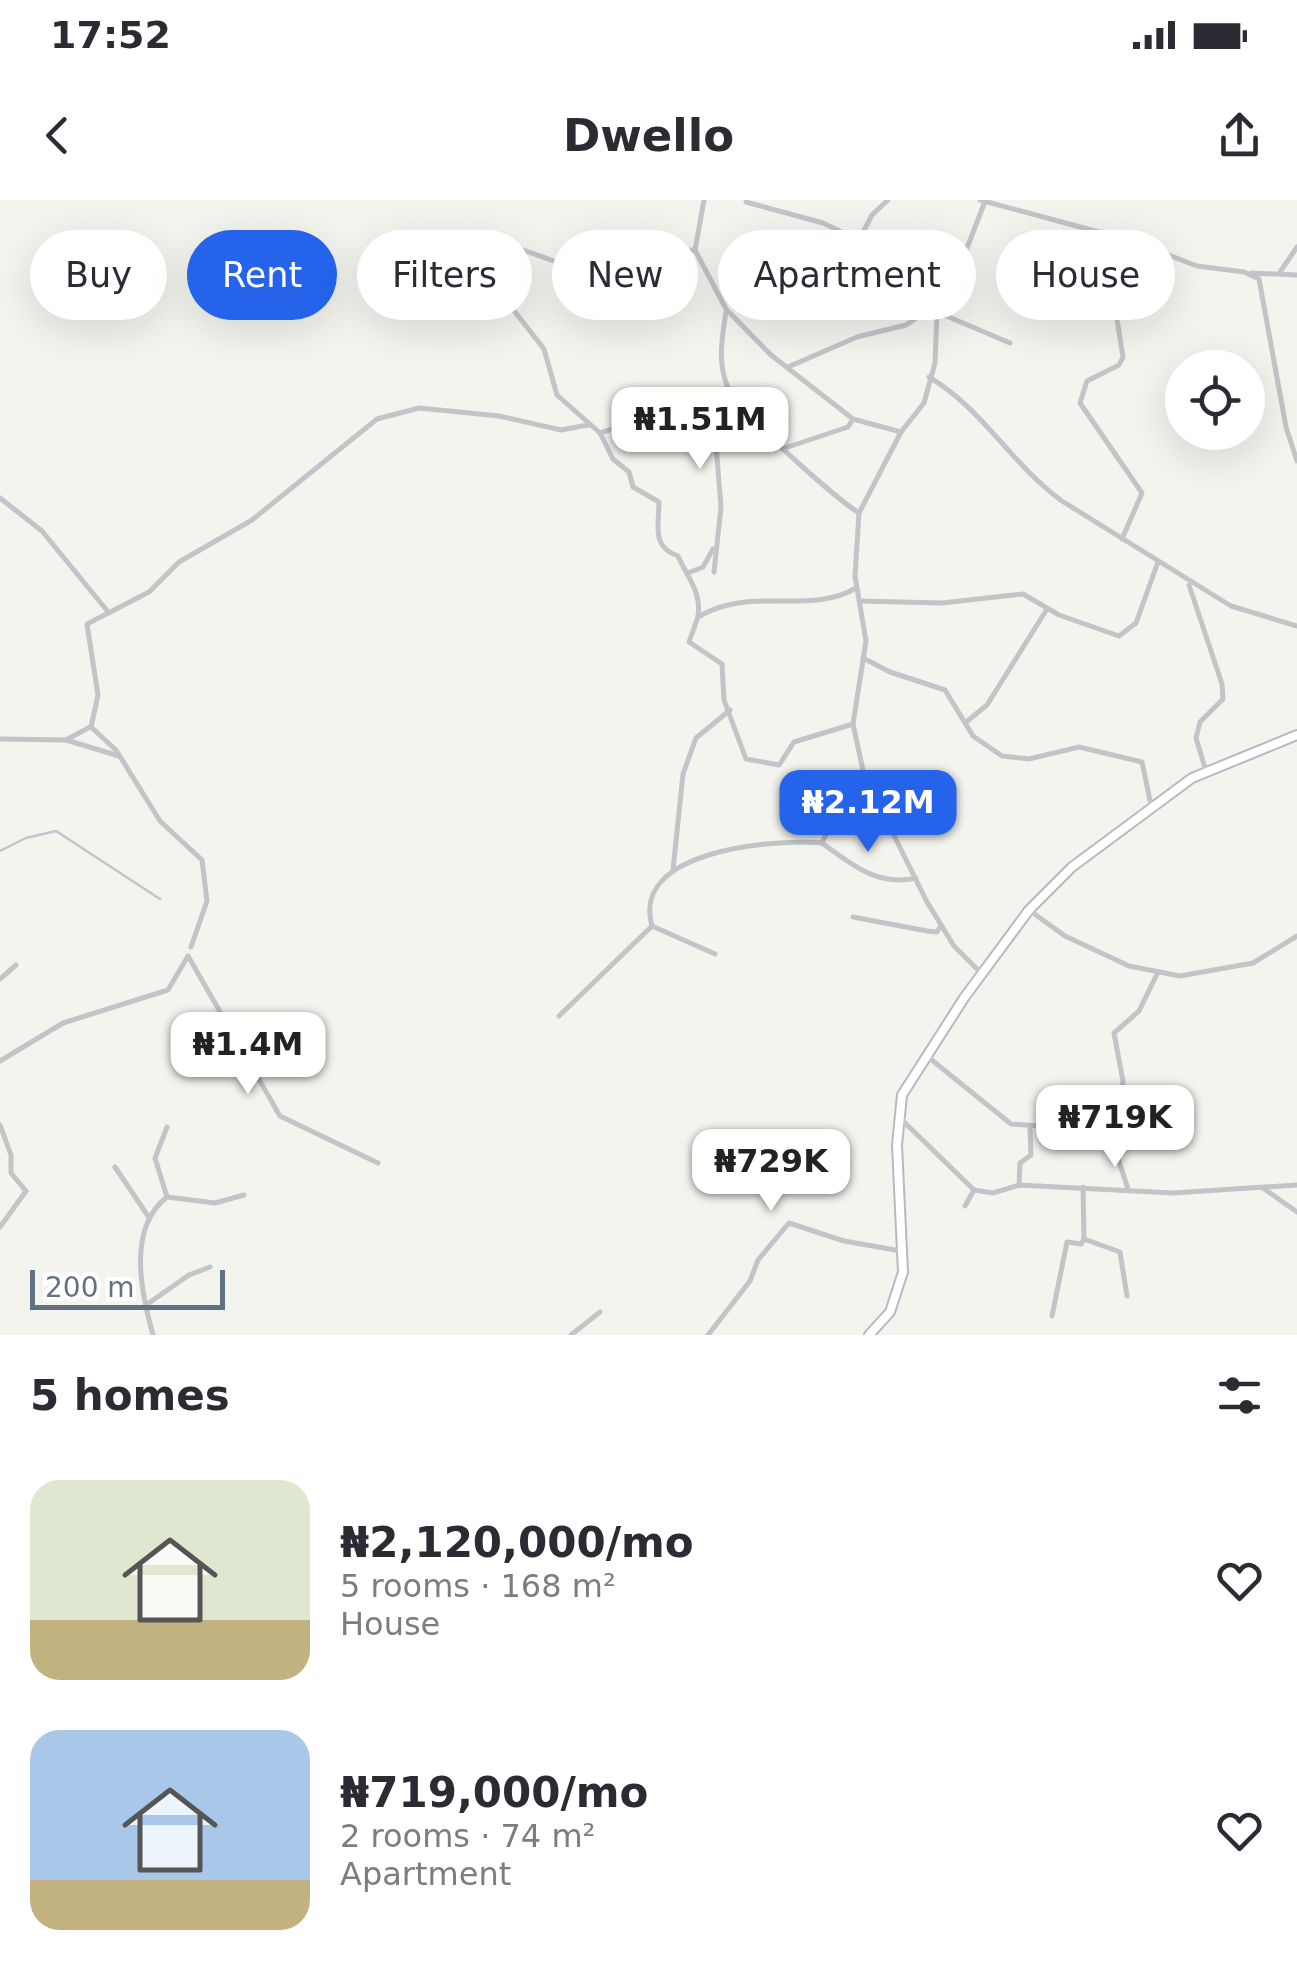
<!DOCTYPE html>
<html lang="en">
<head>
<meta charset="utf-8">
<style>
  body { margin:0; font-family:"DejaVu Sans",sans-serif; background:#f7f7f7; color:#2b2b33; height:100vh; display:flex; flex-direction:column; font-size:38px; white-space:nowrap }
  * { box-sizing:border-box; margin:0 }
  p { font-size:32px; color:#7c7c81 }
  .icon { flex:none; width:55px; height:55px; fill:none; stroke:currentColor; stroke-width:2; stroke-linecap:round; stroke-linejoin:round }
  .map { position:relative; height:1135px; overflow:hidden }
  .panel { display:flex; flex-direction:column; background:#fff; flex:1 }
  .panel>* { flex:none }
  .guide { position:absolute; left:30px; top:30px; width:1238px; height:90px; display:flex; gap:20px }
  .buttons { position:absolute; left:1165px; top:150px; display:grid; gap:20px }
  .buttons a { display:grid; place-items:center; width:100px; height:100px; border-radius:50%; background:#fff; box-shadow:0 10px 40px #0002; font-size:50px }
  .scale { position:absolute; left:30px; bottom:25px; width:195px; box-sizing:border-box; padding-left:10px; border:5px solid #617283; border-top:0; font-size:28px; line-height:35px; white-space:nowrap; color:#617283; -webkit-text-stroke:8px #fff; paint-order:stroke }
  .price { position:absolute; translate:-50% -85px; padding:0 22px; border-radius:20px; background:#fff; color:#222; font-size:32px; line-height:65px; filter:drop-shadow(0 2px 5px #0008) }
  .price::after { content:''; position:absolute; left:50%; top:60px; width:30px; height:22px; margin-left:-15px; background:inherit; clip-path:polygon(0 0,100% 0,50% 100%) }
  .price.on { background:#2563eb; color:#fff }
  ul { padding:0; list-style:none }
  li { display:flex; align-items:center; gap:30px; height:250px; padding:0 30px }
  li span { display:grid; place-items:center; flex:none; width:280px; height:200px; border-radius:30px; color:#555 }
  li>.icon { margin-inline-start:auto }
  span .icon { width:120px; height:120px; fill:#fffc; stroke-width:1 }
  li b { font-size:42px }
  h2 { display:flex; justify-content:space-between; align-items:center; height:120px; padding:0 30px; font-size:42px }
  .tag { padding:0 35px; border-radius:45px; background:#fff; box-shadow:0 10px 40px #0002; font-size:35px; line-height:90px }
  .tag.on { background:#2563eb; color:#fff }
  .status { display:flex; justify-content:space-between; align-items:center; height:70px; padding:0 50px; background:#fff; direction:ltr }
  .status svg { height:28px; fill:currentColor }
  header { display:flex; justify-content:space-between; align-items:center; height:130px; padding:0 30px; background:#fff; font-size:45px; font-weight:700 }
  .map>svg:first-child { display:block }
  .lines { fill:none; stroke-linecap:round; stroke-linejoin:round }
  .stream { stroke:#bbc7cc; stroke-width:2.5 }
  .secondary-casing { stroke:#b5babf; stroke-width:12 }
  .street { stroke:#c1c5c8; stroke-width:5 }
  .secondary { stroke:#fff; stroke-width:8 }
</style>
</head>
<body>
<div class="status"><b>17:52</b><svg viewBox="0 0 49 12"><path d="M0 12V9h3v3zM5 12V6h3v6zM10 12V3h3v9zM15 12V0h3v12zM26 1h20v11H26zM47 4h2v5h-2z"/></svg></div>
<header><svg class="icon" aria-label="back" viewBox="0 0 24 24"><path d="M15 5l-7 7 7 7"/></svg>Dwello<svg class="icon" aria-label="share" viewBox="0 0 24 24"><path d="M12 15V3M7 8l5-5 5 5M5 13v7h14v-7"/></svg></header>
<div class="map">
<svg width="1297" height="1135" viewBox="0 0 1297 1135">
  <rect width="100%" height="100%" fill="#f4f4ef"/>
  <g class="lines">
    <path class="stream" d="M 0,651 L 26,638 L 56,631 L 160,699"/>
    <defs>
      <path id="secondary" d="M 869,1135 L 890,1112 L 903,1072 L 897,945 L 902,895 L 964,798 L 1029,710 L 1072,667 L 1192,578 L 1297,535"/>
    </defs>
    <use href="#secondary" class="secondary-casing"/>
    <g class="street">
      <path d="M 704,0 L 695,50 L 726,109 L 771,155 L 853,219 L 901,232"/>
      <path d="M 888,0 L 872,15 L 856,46 L 904,97 L 934,108"/>
      <path d="M 980,0 L 1132,41 L 1197,66 L 1244,72 L 1259,79 L 1286,227 L 1297,261"/>
      <path d="M 746,2 L 823,23 L 854,38 L 855,44"/>
      <path d="M 1103,32 L 1123,157 L 1119,165 L 1087,181 L 1080,203 L 1142,293 L 1122,339"/>
      <path d="M 1280,72 L 1297,47"/>
      <path d="M 1251,73 L 1297,75"/>
      <path d="M 726,112 C 722,139 717,161 728,188 C 738,212 835,298 859,313"/>
      <path d="M 937,112 L 1010,143"/>
      <path d="M 788,167 L 857,137 L 906,125 L 930,109"/>
      <path d="M 929,177 C 983,209 1012,265 1062,301 L 1231,406 L 1297,426"/>
      <path d="M 600,233 L 557,195 L 544,149 L 508,103 L 504,88 L 510,55 L 523,50 L 568,66 L 593,35 L 651,51 L 695,50"/>
      <path d="M 785,248 L 848,227 L 853,219"/>
      <path d="M 0,298 L 42,331 L 109,413"/>
      <path d="M 714,372 L 721,307 L 715,233 L 720,216 L 741,206"/>
      <path d="M 688,373 L 703,367 L 713,349"/>
      <path d="M 1189,385 L 1222,484 L 1223,499 L 1200,522 L 1196,538 L 1206,571"/>
      <path d="M 859,401 L 942,403 L 1023,394 L 1059,415 L 1119,436 L 1136,423 L 1158,362"/>
      <path d="M 698,416 C 702,392 687,377 678,356 C 651,347 659,325 659,302 L 633,287 L 629,272 L 613,259 L 600,233 L 631,223 L 679,228 L 720,216"/>
      <path d="M 863,458 L 890,472 L 945,490 L 973,536 L 1002,556 L 1029,559 L 1079,547 L 1142,562 L 1151,605"/>
      <path d="M 965,523 L 987,505 L 1047,409"/>
      <path d="M 853,524 L 794,542 L 779,565 L 746,559 L 724,500 L 722,464 L 689,442 L 698,417 C 751,385 809,416 856,388"/>
      <path d="M 91,527 L 98,495 L 87,424 L 149,392 L 179,362 L 252,320 L 377,219 L 419,208 L 499,216 L 561,230 L 588,225"/>
      <path d="M 91,527 L 116,550 L 160,621 L 202,660 L 207,701 L 191,747"/>
      <path d="M 0,539 L 66,540 L 119,556"/>
      <path d="M 66,540 L 90,527"/>
      <path d="M 822,643 C 851,664 877,687 916,678"/>
      <path d="M 673,670 L 683,574 L 696,538 L 730,510"/>
      <path d="M 1029,710 L 1065,736 L 1129,766 L 1180,776 L 1253,763 L 1297,736"/>
      <path d="M 853,717 L 927,731 L 937,732 L 940,727"/>
      <path d="M 715,754 L 652,726 C 630,650 773,639 822,643 L 837,610 L 867,598 L 872,591"/>
      <path d="M 982,774 L 954,746 L 927,702 L 864,575 L 853,524 L 866,441 L 855,376 L 859,313 L 901,232 L 924,203 L 935,163 L 937,112 L 934,108 L 955,79 L 984,4"/>
      <path d="M 0,779 L 16,765"/>
      <path d="M 559,816 L 652,726"/>
      <path d="M 928,857 L 1011,924 L 1066,928"/>
      <path d="M 0,861 L 63,823 L 168,790 L 188,756 L 280,916 L 378,963"/>
      <path d="M 1120,905 L 1185,920"/>
      <path d="M 901,919 L 974,990"/>
      <path d="M 0,925 L 11,955 L 11,973 L 26,991 L 0,1027"/>
      <path d="M 115,967 L 148,1016"/>
      <path d="M 1019,985 L 1020,963 L 1031,955 L 1030,927"/>
      <path d="M 1263,988 L 1297,1012"/>
      <path d="M 1128,989 L 1116,952 L 1123,881 L 1114,833 L 1139,811 L 1157,774"/>
      <path d="M 167,997 L 155,958 L 167,927"/>
      <path d="M 965,1006 L 974,990 L 993,993 L 1019,985 L 1173,993 L 1297,985"/>
      <path d="M 1084,1039 L 1120,1052 L 1127,1096"/>
      <path d="M 146,1105 L 189,1075 L 210,1067"/>
      <path d="M 1052,1116 L 1067,1042 L 1081,1044 L 1084,1039 L 1083,987"/>
      <path d="M 153,1135 C 141,1092 127,1028 167,997 L 215,1003 L 244,995"/>
      <path d="M 571,1135 L 600,1112"/>
      <path d="M 708,1135 L 750,1081 L 758,1060 L 789,1023 L 844,1041 L 901,1051"/>
    </g>
    <use href="#secondary" class="secondary"/>
  </g>
</svg>
<div class="buttons">
<a><svg class="icon" aria-label="locate" viewBox="0 0 24 24"><circle cx="12" cy="12" r="6"/><path d="M12 2v4M12 18v4M2 12h4M18 12h4"/></svg></a>
</div>
<div class="scale">200 m</div>
<b class="price" style="left:700px;top:272px">₦1.51M</b>
<b class="price on" style="left:868px;top:655px">₦2.12M</b>
<b class="price" style="left:248px;top:897px">₦1.4M</b>
<b class="price" style="left:1115px;top:970px">₦719K</b>
<b class="price" style="left:771px;top:1014px">₦729K</b>
<div class="guide">
<a class="tag">Buy</a>
<a class="tag on">Rent</a>
<a class="tag">Filters</a>
<a class="tag">New</a>
<a class="tag">Apartment</a>
<a class="tag">House</a>
</div>
</div>
<section class="panel">
<h2>5 homes<svg class="icon" aria-label="filters" viewBox="0 0 24 24"><path d="M4 7h16M4 17h16"/><circle cx="9" cy="7" r="2"/><circle cx="15" cy="17" r="2"/></svg></h2>
<ul>
<li><span style="background:linear-gradient(#dfe7d0 70%,#c2b280 0)"><svg class="icon" aria-label="home" viewBox="0 0 24 24"><path d="M3 11l9-7 9 7M6 9v11h12V9"/></svg></span><div><b>₦2,120,000/mo</b><p>5 rooms · 168 m²</p><p>House</p></div><svg class="icon" aria-label="heart" viewBox="0 0 24 24"><path d="M12 20l-8-8c-3-5 5-10 8-4 3-6 11-1 8 4z"/></svg></li>
<li><span style="background:linear-gradient(#a9c7e8 75%,#c2b280 0)"><svg class="icon" aria-label="home" viewBox="0 0 24 24"><path d="M3 11l9-7 9 7M6 9v11h12V9"/></svg></span><div><b>₦719,000/mo</b><p>2 rooms · 74 m²</p><p>Apartment</p></div><svg class="icon" aria-label="heart" viewBox="0 0 24 24"><path d="M12 20l-8-8c-3-5 5-10 8-4 3-6 11-1 8 4z"/></svg></li>
</ul>
</section>
</body>
</html>
